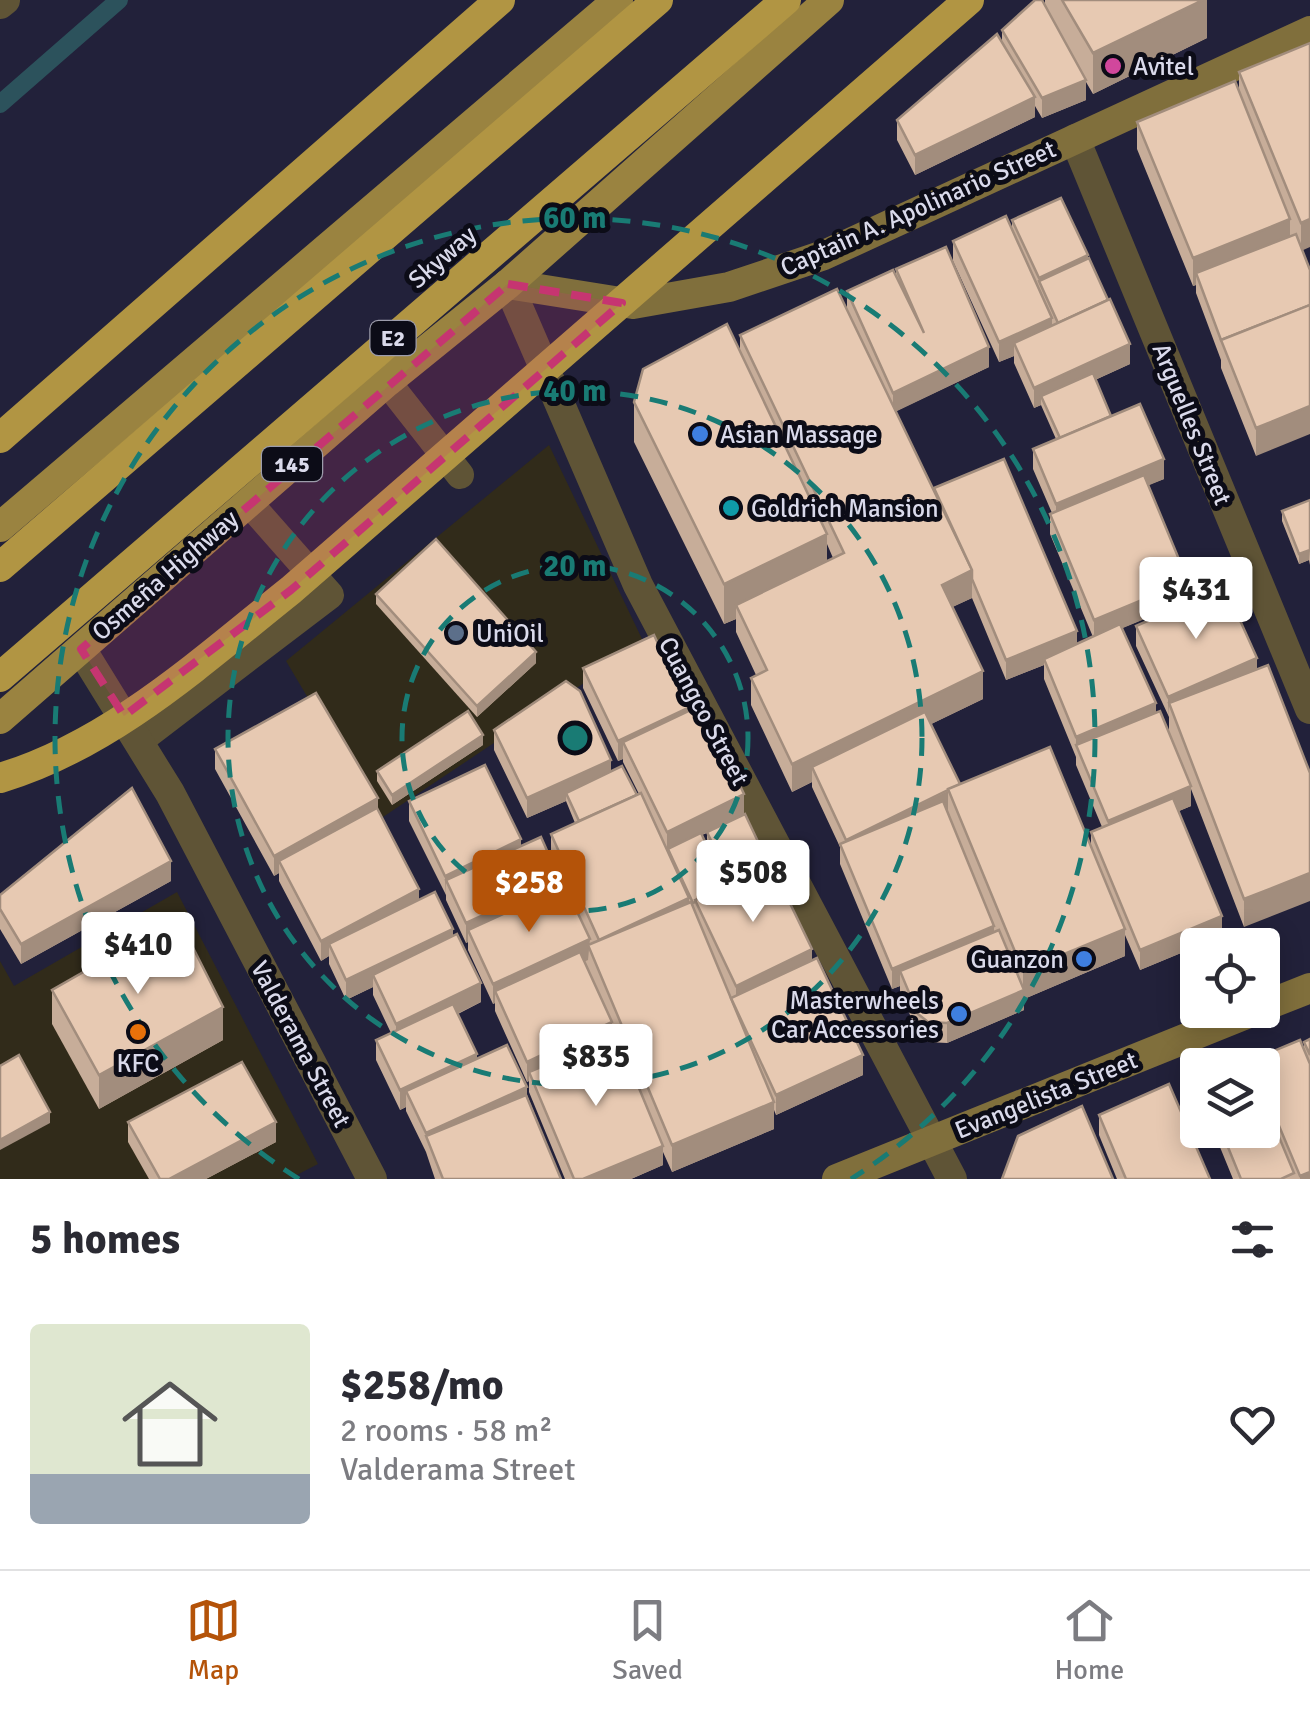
<!DOCTYPE html>
<html lang="en">
<head>
<meta charset="utf-8">
<style>
  body { margin:0; font-family:Signika,sans-serif; background:#f2f2f3; color:#2b2b33; height:100vh; display:flex; flex-direction:column; font-size:38px; white-space:nowrap }
  * { box-sizing:border-box; margin:0 }
  p { font-size:32px; color:#7c7c81 }
  .icon { flex:none; width:55px; height:55px; fill:none; stroke:currentColor; stroke-width:2; stroke-linecap:round; stroke-linejoin:round }
  .map { position:relative; height:1179px; overflow:hidden }
  .sheet { display:flex; flex-direction:column; background:#fff; flex:1 }
  .sheet>* { flex:none }
  .tools { position:absolute; left:1180px; top:928px; display:grid; gap:20px }
  .tools a { display:grid; place-items:center; width:100px; height:100px; border-radius:10px; background:#fff; box-shadow:0 5px 25px #0003; font-size:50px }
  .price { position:absolute; translate:-50% -85px; padding:0 22px; border-radius:10px; background:#fff; color:#222; font-size:32px; line-height:65px; filter:drop-shadow(0 2px 5px #0008) }
  .price::after { content:''; position:absolute; left:50%; top:60px; width:30px; height:22px; margin-left:-15px; background:inherit; clip-path:polygon(0 0,100% 0,50% 100%) }
  .price.on { background:#b45309; color:#fff }
  ul { padding:0; list-style:none }
  li { display:flex; align-items:center; gap:30px; height:250px; padding:0 30px }
  li span { display:grid; place-items:center; flex:none; width:280px; height:200px; border-radius:10px; color:#555 }
  li>.icon { margin-inline-start:auto }
  span .icon { width:120px; height:120px; fill:#fffc; stroke-width:1 }
  li b { font-size:42px }
  h2 { display:flex; justify-content:space-between; align-items:center; height:120px; padding:0 30px; font-size:42px }
  .menu { display:flex; justify-content:space-around; align-items:center; height:140px; border-top:2px solid #e1e1e2; background:#fff; font-size:28px; color:#7c7c81 }
  .menu a { display:grid; justify-items:center; gap:5px }
  .menu .on { color:#b45309 }
  .map>svg:first-child { display:block }
  .commercial { fill:#312b1a }
  .lines { fill:none; stroke-linecap:round; stroke-linejoin:round }
  .stream { stroke:#2c525c; stroke-width:18 }
  .lane { stroke:#5f5436; stroke-width:28 }
  .street { stroke:#5f5436; stroke-width:30 }
  .secondary { stroke:#806f3c; stroke-width:30 }
  .primary { stroke:#9a8340; stroke-width:30 }
  .highway { stroke:#b19543; stroke-width:30 }
  .highway-bridge { stroke:#b19543; stroke-width:30 }
  .wall { fill:#c7ad99; fill-rule:evenodd }
  .shaded-wall { fill:#a28d7d }
  .building { fill:#e7c9b2; stroke:#a28d7d; stroke-width:2.5 }
  .marked { fill:#c63571; fill-opacity:0.2; stroke:#c63571; stroke-width:8; stroke-dasharray:20 12; stroke-linejoin:round }
  .ring { fill:none; stroke:#197b74; stroke-width:5; stroke-dasharray:18 12 }
  .hotel-dot { fill:#d1479c; stroke:#0c0c17; stroke-width:4 }
  .shop-dot { fill:#3f7fe0; stroke:#0c0c17; stroke-width:4 }
  .culture-dot { fill:#0f9aa8; stroke:#0c0c17; stroke-width:4 }
  .service-dot { fill:#5c6f8a; stroke:#0c0c17; stroke-width:4 }
  .food-dot { fill:#e8710a; stroke:#0c0c17; stroke-width:4 }
  .labels { text-anchor:middle; dominant-baseline:central; stroke-width:10; stroke-linejoin:round; paint-order:stroke }
  .shield { fill:#0c0c17; stroke:#9c9cab; stroke-width:2.5 }
  .shield-label { font-size:22px; font-weight:bold; fill:#dadaeb }
  .poi-label { font-size:25px; fill:#dadaeb; stroke:#0c0c17; text-anchor:start }
  .street-label { font-size:25px; fill:#dadaeb; stroke:#0c0c17 }
  .centre { fill:#197b74; stroke:#0c0c17; stroke-width:5 }
  .ring-label { font-size:30px; text-anchor:middle; font-weight:bold; fill:#197b74; stroke:#0c0c17; stroke-width:10; stroke-linejoin:round; paint-order:stroke }
</style>
</head>
<body>
<div class="map">
<svg width="1310" height="1179" viewBox="0 0 1310 1179">
  <rect width="100%" height="100%" fill="#22213a"/>
  <g class="commercial">
    <path d="M 549,445 L 644,643 L 380,819 L 286,661 Z"/>
    <path d="M 177,892 L 318,1164 L 289,1179 L 0,1179 L 0,961 L 14,986 Z"/>
  </g>
  <g class="lines">
    <path class="stream" d="M 0,104 L 119,0"/>
    <g class="lane">
      <path d="M 387,382 L 460,475"/>
      <path d="M 140,740 L 330,595 L 248,502"/>
    </g>
    <g class="street">
      <path d="M 0,4 L 5,0"/>
      <path d="M 1075,139 L 1310,709"/>
      <path d="M 508,284 L 638,585 L 952,1179"/>
      <path d="M 81,649 L 170,793 L 372,1179"/>
    </g>
    <g class="secondary">
      <path d="M 508,284 L 633,304 L 729,287 L 824,255 L 1310,31"/>
      <path d="M 1262,1007 L 1310,988"/>
      <path d="M 837,1179 L 1256,1010"/>
    </g>
    <g class="primary">
      <path d="M 0,527 L 618,0"/>
      <path d="M 0,719 L 387,382 L 508,284 L 829,0"/>
    </g>
    <g class="highway">
      <path d="M 0,438 L 500,0"/>
      <path d="M 0,567 L 658,0"/>
      <path d="M 0,677 L 786,0"/>
    </g>
    <path class="highway-bridge" d="M 0,778 C 111,745 203,660 291,590 L 969,0"/>
  </g>
  <g class="wall">
    <path d="M 1045,0 L 1207,0 L 1207,38 L 1093,94 L 1086,82 L 1086,100 L 1042,118 L 1035,106 L 1035,117 L 915,175 L 897,140 L 897,120 L 1002,42 L 1002,30 L 1045,6 Z"/>
    <path d="M 1310,43 L 1302,250 L 1256,456 L 1221,368 L 1221,360 L 1196,293 L 1196,285 L 1193,286 L 1137,149 L 1137,122 L 1239,91 L 1239,72 Z"/>
    <path d="M 1012,220 L 1088,259 L 1130,364 L 1095,380 L 1111,416 L 1164,479 L 1148,485 L 1188,601 L 1122,628 L 1156,712 L 1169,731 L 1169,717 L 1136,646 L 1136,626 L 1257,658 L 1244,927 L 1191,789 L 1191,806 L 1179,811 L 1222,936 L 1140,970 L 1125,935 L 1125,956 L 1024,999 L 1024,1010 L 947,1043 L 928,1042 L 918,1034 L 900,991 L 900,986 L 892,989 L 840,864 L 840,847 L 812,787 L 812,782 L 792,792 L 751,705 L 751,678 L 756,675 L 736,632 L 736,619 L 724,624 L 634,442 L 634,402 L 740,352 L 740,335 L 847,309 L 847,291 L 896,276 L 896,269 L 989,367 L 896,411 L 934,492 L 934,488 L 1077,644 L 1093,637 L 1050,534 L 1050,514 L 1052,513 L 1033,469 L 1033,449 L 1056,439 L 1041,405 L 1034,408 L 1014,363 L 1014,356 L 999,362 L 953,261 L 953,241 L 1012,228 ZM 827,544 L 833,558 L 827,561 ZM 972,598 L 1006,680 L 1044,665 L 1044,679 L 1076,757 L 1076,765 L 1102,827 L 1091,832 L 1091,845 L 960,784 L 931,724 L 983,699 L 952,607 Z"/>
    <path d="M 1310,500 L 1310,565 L 1309,560 L 1299,564 L 1282,521 L 1282,511 Z"/>
    <path d="M 376,594 L 536,663 L 477,717 L 376,604 Z"/>
    <path d="M 583,668 L 688,711 L 744,814 L 863,1075 L 776,1115 L 774,1110 L 774,1129 L 672,1172 L 663,1152 L 663,1165 L 631,1179 L 565,1179 L 529,1092 L 529,1081 L 527,1082 L 495,1011 L 495,1003 L 493,1004 L 468,950 L 468,942 L 466,943 L 446,900 L 446,895 L 409,821 L 409,801 L 521,847 L 560,888 L 579,916 L 551,854 L 551,834 L 575,823 L 566,801 L 527,818 L 494,750 L 494,730 L 611,771 L 637,795 L 639,794 L 623,762 L 623,759 L 618,761 L 583,688 ZM 707,833 L 707,843 L 727,885 L 726,886 L 702,835 Z"/>
    <path d="M 483,745 L 392,805 L 377,781 L 377,771 Z"/>
    <path d="M 215,749 L 378,811 L 419,900 L 453,936 L 481,1002 L 458,1014 L 477,1058 L 527,1095 L 561,1179 L 435,1179 L 426,1152 L 406,1111 L 406,1107 L 400,1110 L 376,1060 L 376,1040 L 391,1033 L 373,995 L 373,987 L 346,1000 L 329,964 L 329,956 L 321,961 L 279,881 L 279,873 L 274,876 L 215,769 Z"/>
    <path d="M 171,881 L 21,964 L 0,929 L 0,895 Z"/>
    <path d="M 52,990 L 223,1040 L 99,1109 L 52,1024 Z"/>
    <path d="M 1310,1039 L 1310,1179 L 1233,1179 L 1213,1130 L 1262,1130 L 1262,1065 L 1252,1065 L 1252,1060 L 1304,1050 L 1304,1042 Z"/>
    <path d="M 1099,1115 L 1210,1179 L 1117,1179 L 1099,1135 Z"/>
    <path d="M 128,1122 L 276,1142 L 206,1179 L 149,1179 L 128,1142 Z"/>
  </g>
  <g class="shaded-wall">
    <path d="M 1203,0 L 1207,0 L 1207,38 L 1093,94 L 1093,53 Z"/>
    <path d="M 1086,80 L 1086,100 L 1042,118 L 1042,98 Z"/>
    <path d="M 1035,97 L 1035,117 L 915,175 L 915,155 Z"/>
    <path d="M 1290,219 L 1290,246 L 1196,273 L 1196,285 L 1193,286 L 1193,258 Z"/>
    <path d="M 1310,219 L 1310,247 L 1301,251 L 1301,223 Z"/>
    <path d="M 1088,255 L 1088,265 L 1039,282 L 1039,278 Z"/>
    <path d="M 1052,318 L 1052,338 L 1014,343 L 1014,356 L 999,362 L 999,342 Z"/>
    <path d="M 1130,344 L 1130,364 L 1044,403 L 1041,396 L 1041,405 L 1034,408 L 1034,388 Z"/>
    <path d="M 989,347 L 989,367 L 893,413 L 893,393 Z"/>
    <path d="M 1310,406 L 1310,434 L 1256,456 L 1256,428 Z"/>
    <path d="M 1164,459 L 1164,479 L 1056,524 L 1056,504 Z"/>
    <path d="M 827,534 L 827,575 L 736,605 L 736,619 L 724,624 L 724,584 Z"/>
    <path d="M 1310,550 L 1309,560 L 1299,564 L 1299,554 Z"/>
    <path d="M 972,570 L 972,598 L 942,612 L 942,585 Z"/>
    <path d="M 1188,581 L 1188,601 L 1094,640 L 1094,620 Z"/>
    <path d="M 1077,631 L 1077,651 L 1044,659 L 1044,665 L 1006,680 L 1006,660 Z"/>
    <path d="M 536,652 L 536,663 L 477,717 L 477,706 Z"/>
    <path d="M 1257,658 L 1257,678 L 1169,703 L 1168,717 L 1168,697 Z"/>
    <path d="M 983,671 L 983,699 L 818,779 L 812,767 L 812,782 L 792,792 L 792,764 Z"/>
    <path d="M 1156,703 L 1156,723 L 1076,745 L 1076,757 L 1076,737 Z"/>
    <path d="M 688,708 L 688,728 L 623,742 L 623,759 L 618,761 L 618,741 Z"/>
    <path d="M 483,735 L 483,745 L 392,805 L 392,795 Z"/>
    <path d="M 611,760 L 611,780 L 566,793 L 566,801 L 527,818 L 527,798 Z"/>
    <path d="M 1191,786 L 1191,806 L 1108,841 L 1108,821 Z"/>
    <path d="M 948,791 L 948,811 L 846,860 L 846,840 Z"/>
    <path d="M 744,794 L 744,814 L 667,852 L 667,832 Z"/>
    <path d="M 378,798 L 378,818 L 279,861 L 279,873 L 274,876 L 274,856 Z"/>
    <path d="M 521,839 L 521,859 L 446,880 L 445,896 L 445,876 Z"/>
    <path d="M 171,861 L 171,881 L 21,964 L 21,944 Z"/>
    <path d="M 1310,873 L 1310,901 L 1244,927 L 1244,899 Z"/>
    <path d="M 560,880 L 560,900 L 468,930 L 468,942 L 466,943 L 466,923 Z"/>
    <path d="M 419,889 L 419,908 L 329,944 L 329,956 L 321,961 L 321,941 Z"/>
    <path d="M 689,898 L 689,918 L 599,940 Z"/>
    <path d="M 1222,916 L 1222,936 L 1140,970 L 1140,950 Z"/>
    <path d="M 994,926 L 994,946 L 900,971 L 900,986 L 892,989 L 892,969 Z"/>
    <path d="M 453,929 L 453,949 L 373,975 L 373,987 L 346,1000 L 346,980 Z"/>
    <path d="M 1125,929 L 1125,956 L 1024,999 L 1024,1010 L 947,1043 L 947,1023 L 1023,991 L 1023,971 Z"/>
    <path d="M 590,939 L 588,960 L 499,1001 L 495,991 L 495,1003 L 493,1004 L 493,984 Z"/>
    <path d="M 812,949 L 812,969 L 736,1006 L 736,986 Z"/>
    <path d="M 481,983 L 481,1002 L 396,1044 L 396,1024 Z"/>
    <path d="M 223,1007 L 223,1040 L 99,1109 L 99,1075 Z"/>
    <path d="M 612,1022 L 612,1042 L 529,1072 L 529,1081 L 527,1082 L 527,1062 Z"/>
    <path d="M 477,1054 L 477,1074 L 406,1091 L 406,1107 L 400,1110 L 400,1090 Z"/>
    <path d="M 863,1055 L 863,1075 L 776,1115 L 776,1095 Z"/>
    <path d="M 527,1087 L 527,1107 L 426,1137 L 426,1133 Z"/>
    <path d="M 774,1102 L 774,1129 L 672,1172 L 672,1145 Z"/>
    <path d="M 50,1112 L 50,1123 L 0,1150 L 0,1140 Z"/>
    <path d="M 276,1122 L 276,1142 L 206,1179 L 169,1179 Z"/>
    <path d="M 663,1146 L 663,1165 L 631,1179 L 583,1179 Z"/>
    <path d="M 1310,1172 L 1310,1179 L 1300,1179 L 1300,1176 Z"/>
  </g>
  <g class="building">
    <path d="M 1035,0 L 1042,0 L 1086,80 L 1042,98 L 1002,30 Z"/>
    <path d="M 1062,0 L 1203,0 L 1093,53 Z"/>
    <path d="M 997,34 L 1035,97 L 915,155 L 897,120 Z"/>
    <path d="M 1310,43 L 1310,219 L 1301,223 L 1239,72 Z"/>
    <path d="M 1235,81 L 1290,219 L 1193,258 L 1137,122 Z"/>
    <path d="M 1061,198 L 1088,255 L 1039,278 L 1012,220 Z"/>
    <path d="M 1006,216 L 1052,318 L 999,342 L 953,241 Z"/>
    <path d="M 1296,234 L 1310,270 L 1310,305 L 1221,340 L 1196,273 Z"/>
    <path d="M 946,247 L 989,347 L 893,393 L 847,291 L 893,270 L 924,333 L 896,269 Z"/>
    <path d="M 1089,258 L 1108,300 L 1058,323 L 1039,281 Z"/>
    <path d="M 837,289 L 972,570 L 942,585 L 983,671 L 792,764 L 751,678 L 767,670 L 736,605 L 844,553 L 740,335 Z"/>
    <path d="M 1110,299 L 1130,344 L 1034,388 L 1014,343 Z"/>
    <path d="M 1310,305 L 1310,406 L 1256,428 L 1221,340 Z"/>
    <path d="M 727,324 L 827,534 L 724,584 L 634,402 L 643,369 Z"/>
    <path d="M 1093,373 L 1111,416 L 1060,438 L 1041,396 Z"/>
    <path d="M 1140,404 L 1164,459 L 1056,504 L 1033,449 Z"/>
    <path d="M 1004,459 L 1077,631 L 1006,660 L 972,579 L 972,570 L 934,488 Z"/>
    <path d="M 1144,475 L 1188,581 L 1094,620 L 1050,514 Z"/>
    <path d="M 1310,500 L 1310,550 L 1299,554 L 1282,511 Z"/>
    <path d="M 436,539 L 536,652 L 477,706 L 376,594 Z"/>
    <path d="M 1225,587 L 1257,658 L 1168,697 L 1136,626 Z"/>
    <path d="M 1120,624 L 1156,703 L 1076,737 L 1044,659 Z"/>
    <path d="M 654,635 L 688,708 L 618,741 L 583,668 Z"/>
    <path d="M 1268,665 L 1310,773 L 1310,873 L 1244,899 L 1169,703 Z"/>
    <path d="M 566,681 L 580,691 L 611,760 L 527,798 L 494,730 Z"/>
    <path d="M 316,693 L 378,798 L 274,856 L 215,749 Z"/>
    <path d="M 701,705 L 744,794 L 667,832 L 623,742 Z"/>
    <path d="M 468,711 L 483,735 L 392,795 L 377,771 Z"/>
    <path d="M 1160,711 L 1191,786 L 1108,821 L 1076,745 Z"/>
    <path d="M 925,712 L 960,784 L 846,840 L 812,767 Z"/>
    <path d="M 1050,747 L 1125,929 L 1023,971 L 948,789 Z"/>
    <path d="M 485,765 L 521,839 L 445,876 L 409,801 Z"/>
    <path d="M 622,766 L 637,795 L 579,821 L 566,793 Z"/>
    <path d="M 132,788 L 171,861 L 21,944 L 0,909 L 0,895 Z"/>
    <path d="M 641,793 L 689,898 L 599,940 L 551,834 Z"/>
    <path d="M 1173,798 L 1222,916 L 1140,950 L 1091,832 Z"/>
    <path d="M 943,801 L 994,926 L 892,969 L 840,844 Z"/>
    <path d="M 377,808 L 419,889 L 321,941 L 279,861 Z"/>
    <path d="M 745,814 L 769,865 L 731,883 L 707,832 Z"/>
    <path d="M 701,833 L 726,886 L 693,903 L 668,849 Z"/>
    <path d="M 541,837 L 560,880 L 466,923 L 446,880 Z"/>
    <path d="M 771,864 L 812,949 L 736,986 L 695,900 Z"/>
    <path d="M 565,886 L 590,939 L 493,984 L 468,930 Z"/>
    <path d="M 435,892 L 453,929 L 346,980 L 329,944 Z"/>
    <path d="M 691,902 L 774,1102 L 672,1145 L 588,945 Z"/>
    <path d="M 178,918 L 223,1007 L 99,1075 L 52,990 Z"/>
    <path d="M 999,930 L 1024,990 L 947,1023 L 928,1022 L 918,1014 L 900,971 Z"/>
    <path d="M 457,934 L 481,983 L 396,1024 L 373,975 Z"/>
    <path d="M 580,952 L 612,1022 L 527,1062 L 495,991 Z"/>
    <path d="M 817,958 L 863,1055 L 776,1095 L 731,998 Z"/>
    <path d="M 453,1004 L 477,1054 L 400,1090 L 376,1040 Z"/>
    <path d="M 617,1035 L 663,1146 L 583,1179 L 574,1179 L 529,1072 Z"/>
    <path d="M 1310,1039 L 1310,1055 L 1304,1042 Z"/>
    <path d="M 1300,1040 L 1310,1064 L 1310,1172 L 1300,1176 L 1262,1085 L 1262,1065 L 1254,1065 L 1252,1060 Z"/>
    <path d="M 507,1045 L 527,1087 L 426,1133 L 406,1091 Z"/>
    <path d="M 19,1055 L 50,1112 L 0,1140 L 0,1066 Z"/>
    <path d="M 1247,1058 L 1250,1065 L 1229,1065 Z"/>
    <path d="M 242,1062 L 276,1122 L 169,1179 L 160,1179 L 128,1122 Z"/>
    <path d="M 1169,1084 L 1210,1179 L 1126,1179 L 1099,1115 Z"/>
    <path d="M 526,1095 L 561,1179 L 443,1179 L 426,1136 Z"/>
    <path d="M 1262,1096 L 1294,1173 L 1281,1179 L 1241,1179 L 1221,1130 L 1262,1130 Z"/>
    <path d="M 1082,1106 L 1113,1179 L 1002,1179 L 1018,1136 Z"/>
  </g>
  <path class="marked" d="M 508,284 L 622,303 L 291,590 L 124,716 L 81,649 Z"/>
  <g class="ring">
    <circle cx="575" cy="738" r="173"/>
    <circle cx="575" cy="738" r="347"/>
    <path d="M299 1179A520 520 0 1 1 851 1179"/>
  </g>
  <circle class="hotel-dot" cx="1113" cy="66" r="10"/>
  <g class="shop-dot">
    <circle cx="700" cy="434" r="10"/>
    <circle cx="1084" cy="959" r="10"/>
    <circle cx="959" cy="1014" r="10"/>
  </g>
  <circle class="culture-dot" cx="731" cy="508" r="10"/>
  <circle class="service-dot" cx="456" cy="633" r="10"/>
  <circle class="food-dot" cx="138" cy="1032" r="10"/>
  <g class="labels">
    <g class="shield">
      <rect x="370.5" y="321" width="45" height="34" rx="8"/>
      <rect x="262" y="447" width="60" height="34" rx="8"/>
    </g>
    <g class="shield-label">
      <text x="393" y="338">E2</text>
      <text x="292" y="464">145</text>
    </g>
    <g class="poi-label">
      <text x="1133" y="66">Avitel</text>
      <text x="720" y="434">Asian Massage</text>
      <text x="751" y="508">Goldrich Mansion</text>
      <text x="476" y="633">UniOil</text>
      <text x="1064" y="959" text-anchor="end">Guanzon</text>
      <text x="939" y="1000" text-anchor="end">Masterwheels<tspan x="939" dy="29">Car Accessories</tspan></text>
      <text x="138" y="1063" text-anchor="middle">KFC</text>
    </g>
    <g class="street-label">
      <text transform="translate(918 208) rotate(-24)">Captain A. Apolinario Street</text>
      <text transform="translate(442 257) rotate(-41)">Skyway</text>
      <text transform="translate(1192 424) rotate(68)">Arguelles Street</text>
      <text transform="translate(165 575) rotate(-41)">Osmeña Highway</text>
      <text transform="translate(704 711) rotate(62)">Cuangco Street</text>
      <text transform="translate(301 1044) rotate(62)">Valderama Street</text>
      <text transform="translate(1046 1095) rotate(-22)">Evangelista Street</text>
    </g>
  </g>
  <circle cx="575" cy="738" r="15" class="centre"/>
  <g class="ring-label">
    <text x="575" y="228">60 m</text>
    <text x="575" y="401">40 m</text>
    <text x="575" y="576">20 m</text>
  </g>
</svg>
<div class="tools">
<a><svg class="icon" aria-label="locate" viewBox="0 0 24 24"><circle cx="12" cy="12" r="6"/><path d="M12 2v4M12 18v4M2 12h4M18 12h4"/></svg></a>
<a><svg class="icon" aria-label="layers" viewBox="0 0 24 24"><path d="M12 4l9 5-9 5-9-5zM3 14l9 5 9-5"/></svg></a>
</div>
<b class="price" style="left:1196px;top:642px">$431</b>
<b class="price" style="left:753px;top:925px">$508</b>
<b class="price on" style="left:529px;top:935px">$258</b>
<b class="price" style="left:138px;top:997px">$410</b>
<b class="price" style="left:596px;top:1109px">$835</b>
</div>
<section class="sheet">
<h2>5 homes<svg class="icon" aria-label="filters" viewBox="0 0 24 24"><path d="M4 7h16M4 17h16"/><circle cx="9" cy="7" r="2"/><circle cx="15" cy="17" r="2"/></svg></h2>
<ul>
<li><span style="background:linear-gradient(#dfe7d0 75%,#9aa5b1 0)"><svg class="icon" aria-label="home" viewBox="0 0 24 24"><path d="M3 11l9-7 9 7M6 9v11h12V9"/></svg></span><div><b>$258/mo</b><p>2 rooms · 58 m²</p><p>Valderama Street</p></div><svg class="icon" aria-label="heart" viewBox="0 0 24 24"><path d="M12 20l-8-8c-3-5 5-10 8-4 3-6 11-1 8 4z"/></svg></li>
</ul>
</section>
<nav class="menu">
<a class="on"><svg class="icon" aria-label="map" viewBox="0 0 24 24"><path d="M3 6l6-2 6 2 6-2v14l-6 2-6-2-6 2zM9 4v14M15 6v14"/></svg>Map</a>
<a><svg class="icon" aria-label="saved" viewBox="0 0 24 24"><path d="M7 4h10v16l-5-4-5 4z"/></svg>Saved</a>
<a><svg class="icon" aria-label="home" viewBox="0 0 24 24"><path d="M3 11l9-7 9 7M6 9v11h12V9"/></svg>Home</a>
</nav>
</body>
</html>
